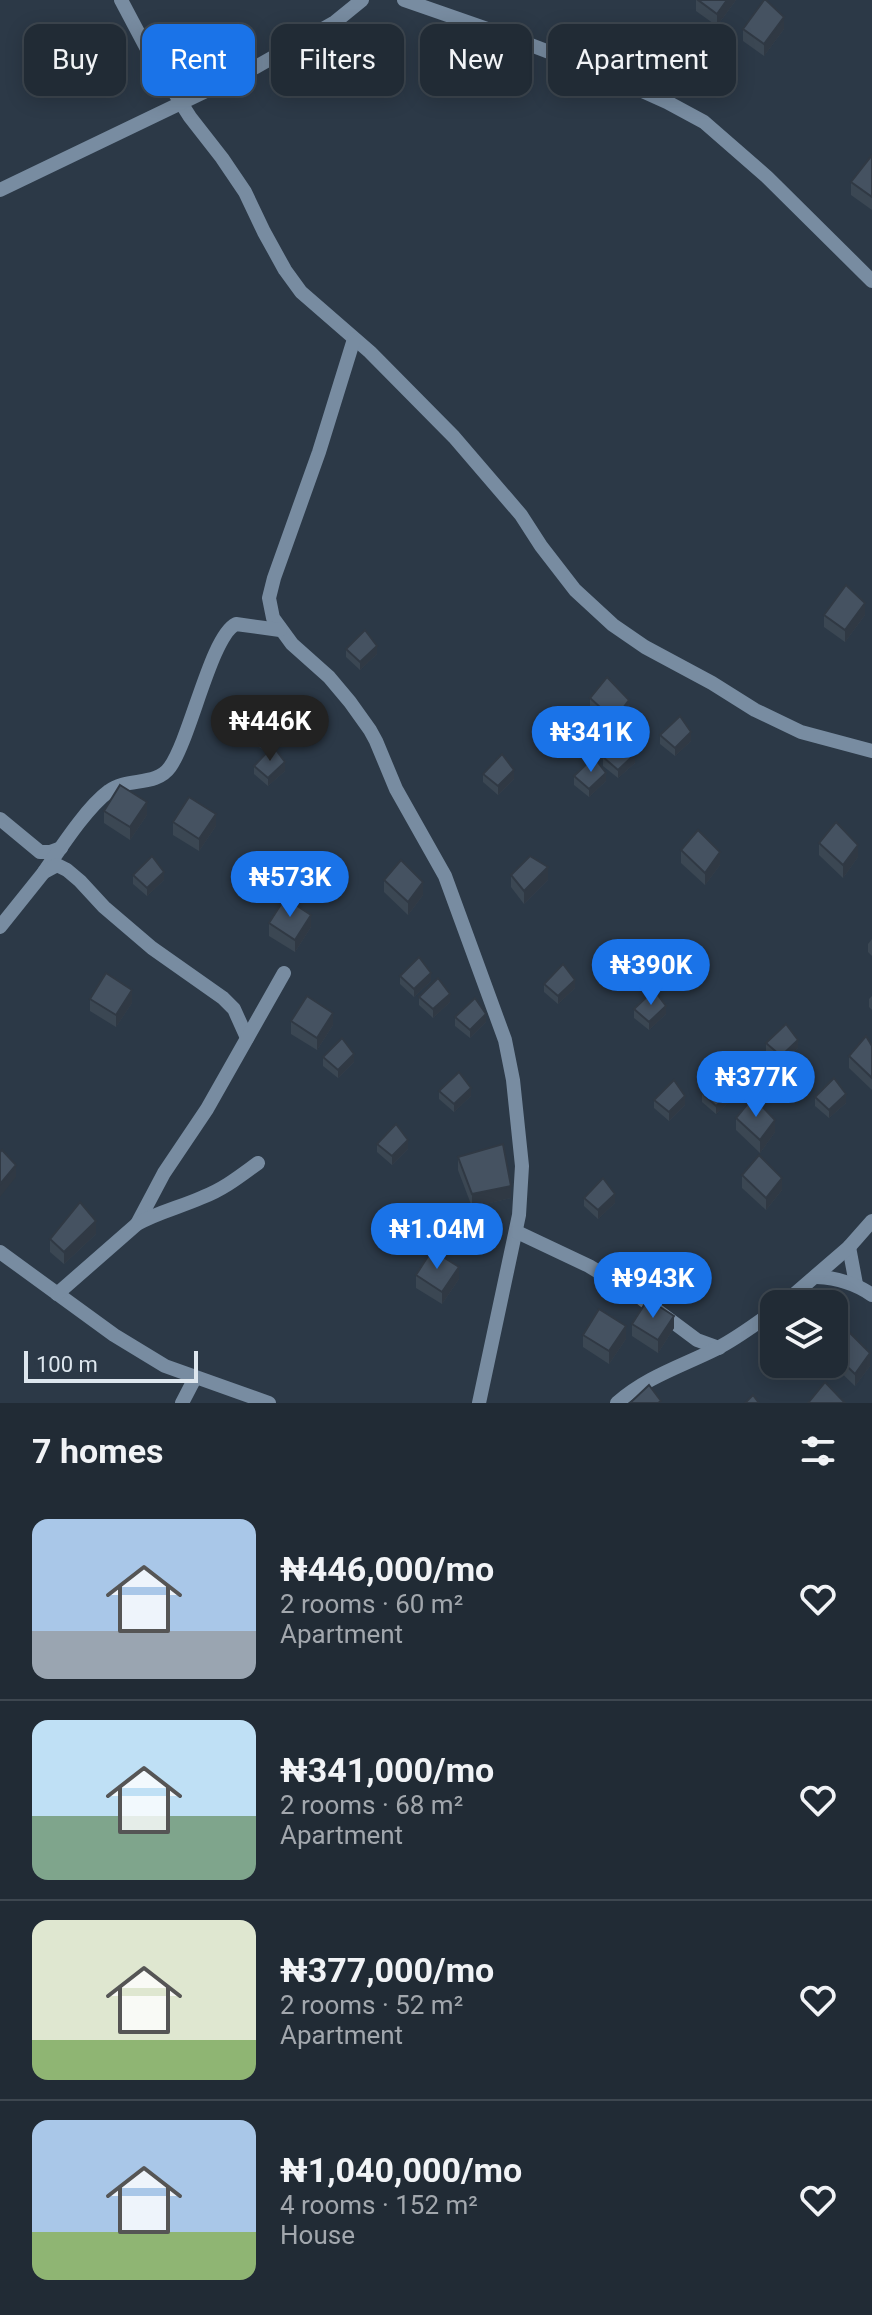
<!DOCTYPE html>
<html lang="en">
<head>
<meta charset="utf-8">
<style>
  body { margin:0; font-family:Roboto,sans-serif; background:#29333d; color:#f1f3f6; height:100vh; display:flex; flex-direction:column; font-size:30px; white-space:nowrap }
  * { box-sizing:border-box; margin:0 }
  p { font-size:26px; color:#a2a7ad }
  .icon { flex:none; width:44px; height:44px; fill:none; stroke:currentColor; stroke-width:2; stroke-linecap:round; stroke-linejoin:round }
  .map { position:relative; height:1403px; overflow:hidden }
  .details { display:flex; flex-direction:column; background:#212b35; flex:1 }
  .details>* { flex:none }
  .hud { position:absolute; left:24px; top:24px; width:824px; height:72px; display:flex; gap:16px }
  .buttons { position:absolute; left:760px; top:1290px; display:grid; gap:16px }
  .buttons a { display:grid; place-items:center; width:88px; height:88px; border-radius:16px; background:#212b35; box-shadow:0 4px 20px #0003,0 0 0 2px #3e4750; font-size:40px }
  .scale { position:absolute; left:24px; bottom:20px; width:174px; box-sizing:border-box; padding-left:8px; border:4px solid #dde6ee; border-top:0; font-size:22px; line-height:28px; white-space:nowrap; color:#dde6ee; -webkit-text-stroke:6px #2c3947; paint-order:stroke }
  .price { position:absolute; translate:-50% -68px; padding:0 18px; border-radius:28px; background:#1a73e8; color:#fff; font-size:26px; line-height:52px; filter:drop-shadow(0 2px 4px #0008) }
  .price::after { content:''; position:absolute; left:50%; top:48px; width:24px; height:18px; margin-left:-12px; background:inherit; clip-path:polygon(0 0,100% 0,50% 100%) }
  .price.active { background:#222; color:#fff }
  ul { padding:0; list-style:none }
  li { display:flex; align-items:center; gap:24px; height:200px; padding:0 32px }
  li+li { border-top:2px solid #3e4750 }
  li span { display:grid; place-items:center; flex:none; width:224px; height:160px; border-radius:16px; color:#555 }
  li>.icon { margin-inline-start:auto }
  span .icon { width:96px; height:96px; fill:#fffc; stroke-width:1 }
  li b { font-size:34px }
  h2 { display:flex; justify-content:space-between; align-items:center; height:96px; padding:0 32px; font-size:34px }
  .pill { padding:0 28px; border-radius:16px; background:#212b35; box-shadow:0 4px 20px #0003,0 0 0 2px #3e4750; font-size:28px; line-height:72px }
  .pill.active { background:#1a73e8; color:#fff }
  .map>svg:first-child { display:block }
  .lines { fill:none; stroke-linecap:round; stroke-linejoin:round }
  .minor { stroke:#788ca1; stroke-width:14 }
  .wall { fill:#3b4753 }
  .shaded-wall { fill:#303944 }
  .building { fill:#455261; stroke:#303944; stroke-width:2 }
</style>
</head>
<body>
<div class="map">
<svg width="872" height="1403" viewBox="0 0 872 1403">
  <rect width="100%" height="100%" fill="#2c3947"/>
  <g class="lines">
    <g class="minor">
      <path d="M 121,0 L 148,51 L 190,117 L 222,158 L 245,192 L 264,232 L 285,270 L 301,292 L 370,352 L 454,437 L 521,515 L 541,546 L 575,590 L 613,625 L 645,647 L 712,683 L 755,710 L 801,732 L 872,751"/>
      <path d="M 404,0 L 502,34 L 596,70 L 667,102 L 704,122 L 767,177 L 872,281"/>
      <path d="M 0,190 L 256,67 L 335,22 L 362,0"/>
      <path d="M 354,339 L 319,452 L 274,578 L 269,598 L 273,618 L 292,644 L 329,677 L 350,702 L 370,730 L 376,741 L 396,789 L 445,876 L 505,1040 L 513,1080 L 522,1166 L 519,1215 L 479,1403"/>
      <path d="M 0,819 L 40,852 L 50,852 L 61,848"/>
      <path d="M 44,872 C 60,849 86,808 109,791 C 127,777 156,787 170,767 C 191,737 211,636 236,624 L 280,630"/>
      <path d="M 0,927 L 44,872 L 57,865 L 67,870 L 80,881 L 104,907 L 152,948 L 223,998 L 234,1009 L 247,1038"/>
      <path d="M 137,1224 L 164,1173 L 207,1109 L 284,973"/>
      <path d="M 517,1232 L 589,1266 L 638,1296 L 697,1340 L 719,1348"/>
      <path d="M 849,1247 L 856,1284"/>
      <path d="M 0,1252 L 114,1335 L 165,1366 L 269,1403"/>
      <path d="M 817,1277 C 838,1278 855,1283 872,1295"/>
      <path d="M 57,1294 L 137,1224 C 158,1212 181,1207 203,1197 C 224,1189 240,1176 258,1163"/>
      <path d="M 783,1304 L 849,1247 L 872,1221"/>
      <path d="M 182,1403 L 195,1378"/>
      <path d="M 617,1403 C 646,1377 682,1366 716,1349 C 736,1339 756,1324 774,1311"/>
    </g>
  </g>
  <g class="wall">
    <path d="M 696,0 L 736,0 L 717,26 L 696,11 Z"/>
    <path d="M 743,29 L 784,29 L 764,56 L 743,41 Z"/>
    <path d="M 872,155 L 872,210 L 851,195 L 851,182 Z"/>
    <path d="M 824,615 L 865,615 L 845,642 L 824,627 Z"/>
    <path d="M 346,649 L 377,654 L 360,670 L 346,657 Z"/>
    <path d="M 590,698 L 629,712 L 614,733 L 590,710 Z"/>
    <path d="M 244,726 L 287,730 L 275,748 L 285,771 L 268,786 L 254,774 L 254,766 L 267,752 L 244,738 Z"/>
    <path d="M 660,735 L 691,741 L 675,756 L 660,744 Z"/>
    <path d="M 603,757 L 635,763 L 618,778 L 603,766 Z"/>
    <path d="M 483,774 L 514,779 L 498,795 L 483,782 Z"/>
    <path d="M 574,776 L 606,781 L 589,797 L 574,785 Z"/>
    <path d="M 104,811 L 147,815 L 130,840 L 104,823 Z"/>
    <path d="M 173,822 L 216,826 L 199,851 L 173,835 Z"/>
    <path d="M 819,843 L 858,857 L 843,878 L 819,855 Z"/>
    <path d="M 681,850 L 720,865 L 705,885 L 681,863 Z"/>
    <path d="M 133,875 L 164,880 L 147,896 L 133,884 Z"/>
    <path d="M 511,875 L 548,880 L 524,904 L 511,887 Z"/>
    <path d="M 384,880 L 423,895 L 408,915 L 384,892 Z"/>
    <path d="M 269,923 L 311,927 L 295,952 L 269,936 Z"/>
    <path d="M 872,939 L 872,956 L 868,952 L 868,944 Z"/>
    <path d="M 400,976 L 431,981 L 414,997 L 400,984 Z"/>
    <path d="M 544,984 L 575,988 L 558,1004 L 544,992 Z"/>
    <path d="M 872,996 L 872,1010 L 869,1007 L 869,999 Z"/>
    <path d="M 419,997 L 450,1002 L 433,1018 L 419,1005 Z"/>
    <path d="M 90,999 L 132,1003 L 116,1027 L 90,1011 Z"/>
    <path d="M 634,1009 L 666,1014 L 649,1030 L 634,1018 Z"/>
    <path d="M 455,1017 L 486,1022 L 470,1038 L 455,1026 Z"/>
    <path d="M 291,1021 L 333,1025 L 317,1050 L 291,1034 Z"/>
    <path d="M 766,1043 L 798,1048 L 781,1064 L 766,1051 Z"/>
    <path d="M 872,1046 L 872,1090 L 849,1068 L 849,1056 Z"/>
    <path d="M 323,1057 L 354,1062 L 338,1078 L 323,1066 Z"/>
    <path d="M 439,1091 L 471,1096 L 454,1112 L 439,1099 Z"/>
    <path d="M 702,1093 L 733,1099 L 716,1114 L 702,1102 Z"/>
    <path d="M 815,1097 L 846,1103 L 829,1118 L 815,1106 Z"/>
    <path d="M 654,1100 L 685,1105 L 669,1121 L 654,1108 Z"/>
    <path d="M 736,1118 L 775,1132 L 760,1153 L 736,1130 Z"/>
    <path d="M 377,1144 L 408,1149 L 392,1165 L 377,1152 Z"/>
    <path d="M 458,1157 L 511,1198 L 472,1207 L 458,1170 Z"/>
    <path d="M 742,1175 L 782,1190 L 766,1210 L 742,1188 Z"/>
    <path d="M 584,1198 L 615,1203 L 598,1219 L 584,1206 Z"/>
    <path d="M 96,1234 L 64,1264 L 50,1252 L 50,1239 Z"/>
    <path d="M 416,1275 L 459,1279 L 442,1304 L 416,1288 Z"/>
    <path d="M 664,1281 L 695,1286 L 678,1302 L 664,1289 Z"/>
    <path d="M 632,1324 L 674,1328 L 658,1353 L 632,1336 Z"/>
    <path d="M 583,1335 L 626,1339 L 609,1364 L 583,1347 Z"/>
    <path d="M 834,1348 L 870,1366 L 855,1386 L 832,1364 L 834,1364 Z"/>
  </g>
  <g class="shaded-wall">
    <path d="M 727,0 L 736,0 L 717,26 L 717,14 Z"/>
    <path d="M 784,17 L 784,29 L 764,56 L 764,44 Z"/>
    <path d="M 865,603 L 865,615 L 845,642 L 845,630 Z"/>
    <path d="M 377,646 L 377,654 L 360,670 L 360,662 Z"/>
    <path d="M 629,700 L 629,712 L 614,733 L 614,720 Z"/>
    <path d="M 287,717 L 287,730 L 270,754 L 270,742 Z"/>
    <path d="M 691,732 L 691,741 L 675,756 L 675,748 Z"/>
    <path d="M 635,754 L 635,763 L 618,778 L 618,770 Z"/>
    <path d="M 285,762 L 285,771 L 268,786 L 268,778 Z"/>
    <path d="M 514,770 L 514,779 L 498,795 L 498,786 Z"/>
    <path d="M 606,773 L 606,781 L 589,797 L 589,789 Z"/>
    <path d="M 147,802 L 147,815 L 130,840 L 130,827 Z"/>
    <path d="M 216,814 L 216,826 L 199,851 L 199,839 Z"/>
    <path d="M 858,845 L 858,857 L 843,878 L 843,865 Z"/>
    <path d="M 720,852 L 720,865 L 705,885 L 705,873 Z"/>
    <path d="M 548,867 L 548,880 L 524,904 L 524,891 Z"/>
    <path d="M 164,872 L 164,880 L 147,896 L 147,888 Z"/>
    <path d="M 423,882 L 423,895 L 408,915 L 408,902 Z"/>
    <path d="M 311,915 L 311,927 L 295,952 L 295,940 Z"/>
    <path d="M 431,973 L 431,981 L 414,997 L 414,989 Z"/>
    <path d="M 575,980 L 575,988 L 558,1004 L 558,996 Z"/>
    <path d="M 132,990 L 132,1003 L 116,1027 L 116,1015 Z"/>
    <path d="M 450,994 L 450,1002 L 433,1018 L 433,1009 Z"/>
    <path d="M 666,1006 L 666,1014 L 649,1030 L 649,1022 Z"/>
    <path d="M 333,1013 L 333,1025 L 317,1050 L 317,1038 Z"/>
    <path d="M 486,1014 L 486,1022 L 470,1038 L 470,1030 Z"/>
    <path d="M 798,1040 L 798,1048 L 781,1064 L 781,1056 Z"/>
    <path d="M 354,1054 L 354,1062 L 338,1078 L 338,1070 Z"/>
    <path d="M 471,1088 L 471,1096 L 454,1112 L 454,1104 Z"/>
    <path d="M 733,1090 L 733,1099 L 716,1114 L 716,1106 Z"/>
    <path d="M 846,1094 L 846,1103 L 829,1118 L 829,1110 Z"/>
    <path d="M 685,1096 L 685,1105 L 669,1121 L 669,1112 Z"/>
    <path d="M 775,1120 L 775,1132 L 760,1153 L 760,1140 Z"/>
    <path d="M 408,1140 L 408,1149 L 392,1165 L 392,1156 Z"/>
    <path d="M 16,1165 L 16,1177 L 0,1197 L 0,1184 Z"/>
    <path d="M 782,1178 L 782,1190 L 766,1210 L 766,1198 Z"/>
    <path d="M 511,1186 L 511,1198 L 472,1207 L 472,1194 Z"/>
    <path d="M 615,1194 L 615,1203 L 598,1219 L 598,1210 Z"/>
    <path d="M 96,1221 L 96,1234 L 64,1264 L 64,1252 Z"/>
    <path d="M 459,1267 L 459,1279 L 442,1304 L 442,1292 Z"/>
    <path d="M 695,1278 L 695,1286 L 678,1302 L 678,1293 Z"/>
    <path d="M 674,1316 L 674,1328 L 658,1353 L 658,1340 Z"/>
    <path d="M 838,1324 L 838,1332 L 834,1337 L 834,1328 Z"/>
    <path d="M 626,1326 L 626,1339 L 609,1364 L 609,1351 Z"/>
    <path d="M 870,1353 L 870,1366 L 855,1386 L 855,1374 Z"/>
  </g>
  <g class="building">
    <path d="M 698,0 L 727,0 L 717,14 Z"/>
    <path d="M 764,0 L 766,0 L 784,17 L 764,44 L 743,29 Z"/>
    <path d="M 872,155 L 872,197 L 851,182 Z"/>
    <path d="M 846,585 L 865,603 L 845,630 L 824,615 Z"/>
    <path d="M 365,630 L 377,646 L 360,662 L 346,649 Z"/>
    <path d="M 607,677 L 629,700 L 614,720 L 590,698 Z"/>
    <path d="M 260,700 L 287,717 L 270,742 L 244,726 Z"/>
    <path d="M 680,716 L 691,732 L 675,748 L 660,735 Z"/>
    <path d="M 623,738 L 635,754 L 618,770 L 603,757 Z"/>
    <path d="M 273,746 L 285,762 L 268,778 L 254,766 Z"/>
    <path d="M 502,754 L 514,770 L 498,786 L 483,774 Z"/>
    <path d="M 594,757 L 606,773 L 589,789 L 574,776 Z"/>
    <path d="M 120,785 L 147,802 L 130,827 L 104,811 Z"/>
    <path d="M 189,797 L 216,814 L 199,839 L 173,822 Z"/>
    <path d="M 836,822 L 858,845 L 843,865 L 819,843 Z"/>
    <path d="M 698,830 L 720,852 L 705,873 L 681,850 Z"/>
    <path d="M 152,856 L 164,872 L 147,888 L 133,875 Z"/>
    <path d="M 530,856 L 548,867 L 524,891 L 511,875 Z"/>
    <path d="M 401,860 L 423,882 L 408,902 L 384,880 Z"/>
    <path d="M 285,898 L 311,915 L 295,940 L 269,923 Z"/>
    <path d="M 419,957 L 431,973 L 414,989 L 400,976 Z"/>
    <path d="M 563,964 L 575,980 L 558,996 L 544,984 Z"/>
    <path d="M 106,973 L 132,990 L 116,1015 L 90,999 Z"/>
    <path d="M 438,978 L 450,994 L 433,1009 L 419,997 Z"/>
    <path d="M 654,990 L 666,1006 L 649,1022 L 634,1009 Z"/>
    <path d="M 307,996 L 333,1013 L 317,1038 L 291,1021 Z"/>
    <path d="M 475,998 L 486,1014 L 470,1030 L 455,1017 Z"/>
    <path d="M 786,1024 L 798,1040 L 781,1056 L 766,1043 Z"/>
    <path d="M 866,1036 L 872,1046 L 872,1078 L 849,1056 Z"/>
    <path d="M 342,1038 L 354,1054 L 338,1070 L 323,1057 Z"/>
    <path d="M 459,1072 L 471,1088 L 454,1104 L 439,1091 Z"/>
    <path d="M 721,1074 L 733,1090 L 716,1106 L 702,1093 Z"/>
    <path d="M 834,1078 L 846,1094 L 829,1110 L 815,1097 Z"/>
    <path d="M 674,1080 L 685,1096 L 669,1112 L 654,1100 Z"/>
    <path d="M 753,1097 L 775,1120 L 760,1140 L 736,1118 Z"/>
    <path d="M 396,1124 L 408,1140 L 392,1156 L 377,1144 Z"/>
    <path d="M 503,1144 L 511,1186 L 472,1194 L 458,1157 Z"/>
    <path d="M 2,1150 L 16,1165 L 0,1184 L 0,1152 Z"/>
    <path d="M 759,1155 L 782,1178 L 766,1198 L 742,1175 Z"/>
    <path d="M 603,1178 L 615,1194 L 598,1210 L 584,1198 Z"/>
    <path d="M 80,1202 L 96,1221 L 64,1252 L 50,1239 Z"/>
    <path d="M 432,1250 L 459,1267 L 442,1292 L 416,1275 Z"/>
    <path d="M 683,1262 L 695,1278 L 678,1293 L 664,1281 Z"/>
    <path d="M 648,1299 L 674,1316 L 658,1340 L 632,1324 Z"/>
    <path d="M 599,1309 L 626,1326 L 609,1351 L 583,1335 Z"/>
    <path d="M 834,1319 L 838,1324 L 834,1328 Z"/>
    <path d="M 848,1331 L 870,1353 L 855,1374 L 834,1354 L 834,1348 Z"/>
    <path d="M 825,1382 L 845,1403 L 808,1403 Z"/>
    <path d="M 649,1385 L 661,1401 L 658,1403 L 630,1403 Z"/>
    <path d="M 753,1395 L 759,1403 L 745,1403 Z"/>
  </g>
</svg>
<div class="buttons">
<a><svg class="icon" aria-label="layers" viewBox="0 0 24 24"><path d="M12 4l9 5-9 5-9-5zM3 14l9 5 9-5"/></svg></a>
</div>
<div class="scale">100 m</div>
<b class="price active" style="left:270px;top:763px">₦446K</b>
<b class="price" style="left:591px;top:774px">₦341K</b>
<b class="price" style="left:290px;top:919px">₦573K</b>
<b class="price" style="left:651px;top:1007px">₦390K</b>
<b class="price" style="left:756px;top:1119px">₦377K</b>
<b class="price" style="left:437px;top:1271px">₦1.04M</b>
<b class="price" style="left:653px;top:1320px">₦943K</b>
<div class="hud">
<a class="pill">Buy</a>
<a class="pill active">Rent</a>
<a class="pill">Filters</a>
<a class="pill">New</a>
<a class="pill">Apartment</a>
</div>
</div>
<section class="details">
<h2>7 homes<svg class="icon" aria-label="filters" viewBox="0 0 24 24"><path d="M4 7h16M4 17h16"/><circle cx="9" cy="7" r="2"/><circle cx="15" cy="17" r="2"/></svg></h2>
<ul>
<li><span style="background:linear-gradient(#a9c7e8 70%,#9aa5b1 0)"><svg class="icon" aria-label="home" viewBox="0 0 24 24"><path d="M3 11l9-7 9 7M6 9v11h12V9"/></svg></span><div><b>₦446,000/mo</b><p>2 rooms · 60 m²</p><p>Apartment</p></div><svg class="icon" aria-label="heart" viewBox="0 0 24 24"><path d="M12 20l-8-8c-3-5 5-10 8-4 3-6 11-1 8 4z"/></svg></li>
<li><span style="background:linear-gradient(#bfe0f5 60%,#7fa58c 0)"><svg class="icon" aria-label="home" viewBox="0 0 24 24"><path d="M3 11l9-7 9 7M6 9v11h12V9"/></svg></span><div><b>₦341,000/mo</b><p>2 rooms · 68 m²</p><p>Apartment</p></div><svg class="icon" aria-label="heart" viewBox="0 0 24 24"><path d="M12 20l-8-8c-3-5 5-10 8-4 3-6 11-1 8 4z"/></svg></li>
<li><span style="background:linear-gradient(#dfe7d0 75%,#8fb573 0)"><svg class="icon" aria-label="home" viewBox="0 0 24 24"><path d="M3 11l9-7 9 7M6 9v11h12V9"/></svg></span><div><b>₦377,000/mo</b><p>2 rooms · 52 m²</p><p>Apartment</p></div><svg class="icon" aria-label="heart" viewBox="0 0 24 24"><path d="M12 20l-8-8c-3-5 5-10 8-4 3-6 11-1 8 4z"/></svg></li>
<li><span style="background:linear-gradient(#a9c7e8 70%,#8fb573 0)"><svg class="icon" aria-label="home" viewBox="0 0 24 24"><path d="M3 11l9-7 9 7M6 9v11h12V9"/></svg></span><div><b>₦1,040,000/mo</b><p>4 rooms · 152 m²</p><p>House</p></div><svg class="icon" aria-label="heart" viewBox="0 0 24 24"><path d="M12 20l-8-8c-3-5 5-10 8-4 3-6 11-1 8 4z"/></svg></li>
</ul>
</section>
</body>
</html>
